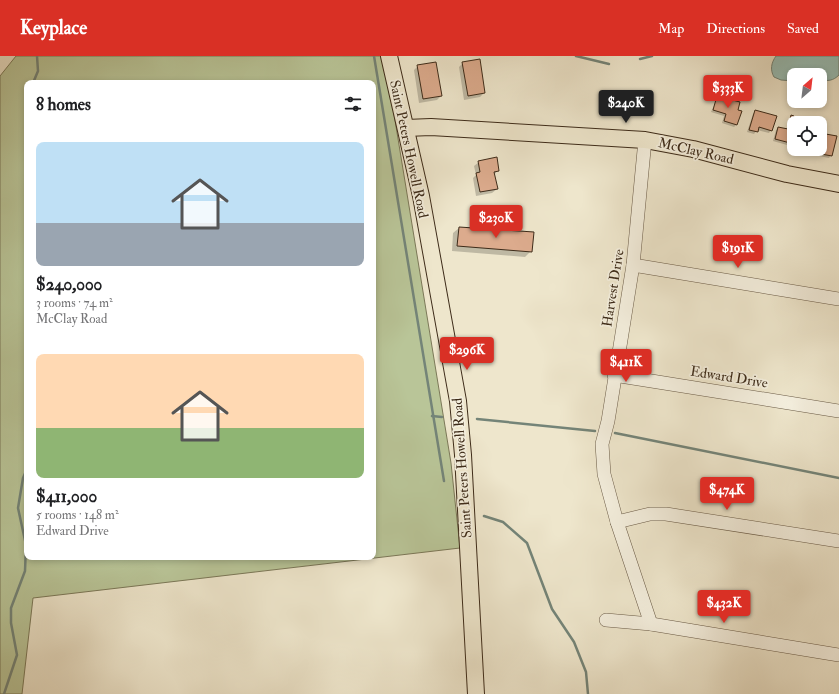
<!DOCTYPE html>
<html lang="en">
<head>
<meta charset="utf-8">
<style>
  body { margin:0; font-family:"IM FELL Double Pica",serif; background:#f2f2f2; color:#202124; height:100vh; display:flex; flex-direction:column; font-size:15px; white-space:nowrap }
  * { box-sizing:border-box; margin:0 }
  p { font-size:13px; color:#757577 }
  .icon { flex:none; width:22px; height:22px; fill:none; stroke:currentColor; stroke-width:2; stroke-linecap:round; stroke-linejoin:round }
  .map { position:relative; flex:1; overflow:hidden }
  .panel { position:absolute; left:24px; top:24px; width:352px; height:480px; display:flex; flex-direction:column; background:#fff; border-radius:8px; box-shadow:0 2px 6px #0003 }
  .panel>* { flex:none }
  .needle { width:26px; rotate:28deg }
  .controls { position:absolute; left:787px; top:12px; display:grid; gap:8px }
  .controls a { display:grid; place-items:center; width:40px; height:40px; border-radius:8px; background:#fff; box-shadow:0 2px 6px #0003; font-size:20px }
  .price { position:absolute; translate:-50% -34px; padding:0 9px; border-radius:4px; background:#d93025; color:#fff; font-size:13px; line-height:26px; filter:drop-shadow(0 1px 2px #0008) }
  .price::after { content:''; position:absolute; left:50%; top:24px; width:12px; height:9px; margin-left:-6px; background:inherit; clip-path:polygon(0 0,100% 0,50% 100%) }
  .price.active { background:#222; color:#fff }
  ul { padding:0; list-style:none }
  li { display:grid; align-content:center; gap:8px; height:212px; padding:0 12px }
  li span { display:grid; place-items:center; height:124px; border-radius:8px; color:#555 }
  li>.icon { margin-inline-start:auto }
  span .icon { width:72px; height:72px; fill:#fffc; stroke-width:1 }
  li b { font-size:17px }
  h2 { display:flex; justify-content:space-between; align-items:center; height:48px; padding:0 12px; font-size:17px }
  header { display:flex; align-items:center; gap:24px; box-sizing:border-box; height:56px; padding:0 20px; background:#d93025; color:#fff }
  header strong { font-size:19px }
  nav { display:flex; gap:22px; margin-inline-start:auto; font-size:14px }
  .map>svg:first-child { display:block }
  .green { fill:#b9c598; stroke:#7b7858; fill-rule:evenodd }
  .water { fill:#99c0b8; stroke:#748478 }
  .shadow { fill:#0003 }
  .lines { fill:none; stroke-linecap:round; stroke-linejoin:round }
  .stream { stroke:#748478; stroke-width:2.5 }
  .building { fill:#dcab8d; stroke:#3d2b19 }
  .minor-casing { stroke:#695a46; stroke-width:14 }
  .major-casing { stroke:#3d2b19; stroke-width:18 }
  .minor { stroke:#f4efde; stroke-width:13 }
  .major { stroke:#eee6cc; stroke-width:16 }
  .labels { text-anchor:middle; dominant-baseline:central; stroke-width:3.5; stroke-linejoin:round; paint-order:stroke }
  .street-label { font-size:14px; fill:#3d2b19; stroke:#f4efde }
</style>
</head>
<body>
<header>
<strong>Keyplace</strong>
<nav><a>Map</a><a>Directions</a><a>Saved</a></nav>
</header>
<div class="map">
<svg width="839" height="638" viewBox="0 0 839 638">
  <rect width="100%" height="100%" fill="#eee6cc"/>
  <filter id="stains"><feTurbulence type="fractalNoise" baseFrequency=".005" numOctaves="4"/><feColorMatrix values="0 0 0 0 .2 0 0 0 0 .09 0 0 0 0 .02 0 0 0 .5 -.17"/></filter>
  <radialGradient id="worn" r=".72"><stop offset=".6" stop-color="#630" stop-opacity="0"/><stop offset="1" stop-color="#630" stop-opacity=".3"/></radialGradient>
  <path class="green" d="M 16,0 L 381,0 L 393,52 L 451,407 L 460,492 L 33,542 L 22,638 L 0,638 L 0,20 ZM 27,27 L 373,27 L 373,501 L 27,501 Z"/>
  <path class="water" d="M 776,0 L 839,0 L 839,19 C 833,25 828,25 820,24 L 820,19 L 794,19 L 794,25 L 781,24 L 774,21 C 770,14 771,7 776,0 Z"/>
  <g class="shadow">
    <path d="M 463,7 L 484,37 L 480,41 L 464,44 L 459,11 Z"/>
    <path d="M 418,10 L 441,40 L 437,44 L 419,47 L 414,14 Z"/>
    <path d="M 718,41 L 737,54 L 737,68 L 734,71 L 722,67 L 724,60 L 711,56 Z"/>
    <path d="M 755,55 L 771,74 L 769,77 L 757,74 L 754,78 L 747,76 L 753,58 Z"/>
    <path d="M 789,70 L 794,71 L 794,91 L 773,85 L 776,74 L 779,72 L 786,73 Z"/>
    <path d="M 820,77 L 835,80 L 831,99 L 829,102 L 819,100 Z"/>
    <path d="M 479,106 L 498,114 L 494,119 L 497,133 L 492,137 L 476,140 L 473,122 L 476,119 L 474,110 Z"/>
    <path d="M 459,172 L 531,195 L 525,201 L 452,195 L 453,177 Z"/>
  </g>
  <g class="lines">
    <g class="stream">
      <path d="M 374,0 L 444,425"/>
      <path d="M 576,0 L 609,8"/>
      <path d="M 640,3 L 652,0"/>
      <path d="M 33,27 L 38,15 L 37,0"/>
      <path d="M 432,360 L 442,361"/>
      <path d="M 477,363 L 595,375"/>
      <path d="M 615,377 L 839,422"/>
      <path d="M 484,460 L 503,466 L 527,487 L 552,553 L 574,586 L 586,616 L 588,638"/>
      <path d="M 4,638 L 17,599 L 11,567 L 11,552 L 25,515 L 26,489 L 18,452 L 23,422 L 27,413"/>
    </g>
  </g>
  <g class="building">
    <path d="M 480,3 L 485,37 L 468,40 L 462,6 Z"/>
    <path d="M 436,6 L 442,40 L 423,43 L 417,9 Z"/>
    <path d="M 717,40 L 740,46 L 738,54 L 742,55 L 737,69 L 724,65 L 726,58 L 713,54 Z"/>
    <path d="M 755,54 L 777,60 L 772,75 L 759,71 L 758,76 L 749,74 Z"/>
    <path d="M 791,59 L 794,60 L 794,88 L 775,83 L 778,71 L 788,73 Z"/>
    <path d="M 820,77 L 837,80 L 832,100 L 821,98 Z"/>
    <path d="M 497,101 L 499,115 L 494,116 L 498,133 L 480,136 L 476,117 L 480,116 L 478,105 Z"/>
    <path d="M 459,171 L 534,176 L 532,196 L 457,190 Z"/>
  </g>
  <g class="lines">
    <defs>
      <g id="minor">
        <path d="M 645,84 L 633,209 L 608,365 L 602,388 L 604,418 L 617,466 L 651,568"/>
        <path d="M 633,209 L 839,243"/>
        <path d="M 614,319 L 839,355"/>
        <path d="M 617,466 L 650,458 L 666,458 L 839,485"/>
        <path d="M 606,564 L 651,568 L 839,599"/>
      </g>
      <g id="major">
        <path d="M 389,0 L 421,140 L 458,345 L 463,399 L 476,638"/>
        <path d="M 406,72 L 431,71 L 645,84 L 693,93 L 787,118 L 839,128"/>
      </g>
    </defs>
    <use href="#minor" class="minor-casing"/>
    <use href="#major" class="major-casing"/>
    <use href="#minor" class="minor"/>
    <use href="#major" class="major"/>
  </g>
  <g class="labels">
    <g class="street-label">
      <text transform="translate(409 93) rotate(78)">Saint Peters Howell Road</text>
      <text transform="translate(696 95) rotate(13)">McClay Road</text>
      <text transform="translate(613 232) rotate(-81)">Harvest Drive</text>
      <text transform="translate(729 321) rotate(9)">Edward Drive</text>
      <text transform="translate(462 412) rotate(-94)">Saint Peters Howell Road</text>
    </g>
  </g>
  <rect width="100%" height="100%" filter="url(#stains)"/>
  <rect width="100%" height="100%" fill="url(#worn)"/>
</svg>
<div class="controls">
<a><svg class="needle" viewBox="-14 -14 28 28"><path d="M0-13l5 13h-10z" fill="#e53935"/><path d="M0 13l5-13h-10z" fill="#757577"/></svg></a>
<a><svg class="icon" aria-label="locate" viewBox="0 0 24 24"><circle cx="12" cy="12" r="6"/><path d="M12 2v4M12 18v4M2 12h4M18 12h4"/></svg></a>
</div>
<b class="price" style="left:728px;top:53px">$333K</b>
<b class="price active" style="left:626px;top:68px">$240K</b>
<b class="price" style="left:496px;top:183px">$230K</b>
<b class="price" style="left:738px;top:213px">$191K</b>
<b class="price" style="left:467px;top:315px">$296K</b>
<b class="price" style="left:626px;top:327px">$411K</b>
<b class="price" style="left:727px;top:455px">$474K</b>
<b class="price" style="left:724px;top:568px">$432K</b>
<section class="panel">
<h2>8 homes<svg class="icon" aria-label="filters" viewBox="0 0 24 24"><path d="M4 7h16M4 17h16"/><circle cx="9" cy="7" r="2"/><circle cx="15" cy="17" r="2"/></svg></h2>
<ul>
<li><span style="background:linear-gradient(#bfe0f5 65%,#9aa5b1 0)"><svg class="icon" aria-label="home" viewBox="0 0 24 24"><path d="M3 11l9-7 9 7M6 9v11h12V9"/></svg></span><div><b>$240,000</b><p>3 rooms · 74 m²</p><p>McClay Road</p></div></li>
<li><span style="background:linear-gradient(#ffd9b3 60%,#8fb573 0)"><svg class="icon" aria-label="home" viewBox="0 0 24 24"><path d="M3 11l9-7 9 7M6 9v11h12V9"/></svg></span><div><b>$411,000</b><p>5 rooms · 148 m²</p><p>Edward Drive</p></div></li>
</ul>
</section>
</div>
</body>
</html>
